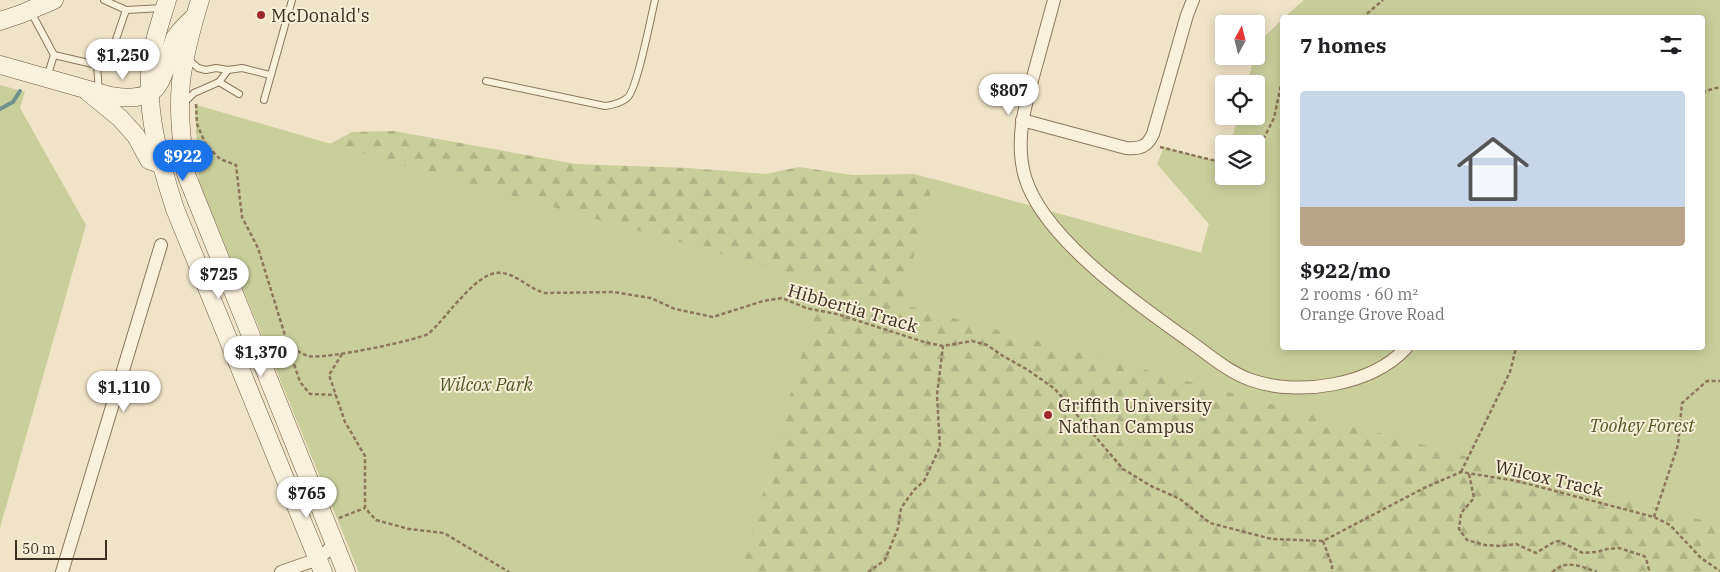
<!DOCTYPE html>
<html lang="en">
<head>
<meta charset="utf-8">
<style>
  body { margin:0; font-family:"IBM Plex Serif",serif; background:#f2f2f2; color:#202124; height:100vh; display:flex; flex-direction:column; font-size:19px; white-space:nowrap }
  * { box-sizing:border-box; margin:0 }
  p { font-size:16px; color:#757577 }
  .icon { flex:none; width:28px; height:28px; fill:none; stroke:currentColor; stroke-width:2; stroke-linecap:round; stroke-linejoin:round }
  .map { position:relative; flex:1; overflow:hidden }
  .sheet { position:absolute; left:1280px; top:15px; width:425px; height:335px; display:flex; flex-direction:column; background:#fff; border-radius:5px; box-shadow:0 2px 12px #0003 }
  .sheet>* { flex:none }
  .needle { width:32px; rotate:7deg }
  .buttons { position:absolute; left:1215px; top:15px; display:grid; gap:10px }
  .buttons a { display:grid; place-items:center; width:50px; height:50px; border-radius:5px; background:#fff; box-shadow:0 2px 12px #0003; font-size:25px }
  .scale { position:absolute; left:15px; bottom:12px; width:92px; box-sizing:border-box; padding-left:5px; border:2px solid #3d2e20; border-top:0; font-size:14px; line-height:18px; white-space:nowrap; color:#3d2e20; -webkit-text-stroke:4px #f7eed8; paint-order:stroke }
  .price { position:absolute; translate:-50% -42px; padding:0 11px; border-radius:18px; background:#fff; color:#222; font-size:16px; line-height:32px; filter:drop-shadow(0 1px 2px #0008) }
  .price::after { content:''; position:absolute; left:50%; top:30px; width:15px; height:11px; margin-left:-8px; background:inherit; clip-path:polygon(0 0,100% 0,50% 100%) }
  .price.current { background:#1a73e8; color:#fff }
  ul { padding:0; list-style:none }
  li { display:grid; align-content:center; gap:10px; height:265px; padding:0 20px }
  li+li { border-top:1px solid #e0e0e0 }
  li span { display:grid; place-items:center; height:155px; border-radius:5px; color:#555 }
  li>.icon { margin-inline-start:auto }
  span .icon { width:90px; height:90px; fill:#fffc; stroke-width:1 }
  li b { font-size:21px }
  h2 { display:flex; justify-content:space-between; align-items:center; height:60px; padding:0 20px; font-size:21px }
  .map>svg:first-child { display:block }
  .forest { fill:url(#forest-firs) }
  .green { fill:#c9cf9b }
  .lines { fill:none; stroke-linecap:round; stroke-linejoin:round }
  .stream { stroke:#6f938a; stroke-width:4 }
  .service-casing { stroke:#8d765c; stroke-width:8 }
  .minor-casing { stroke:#8d765c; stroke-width:14 }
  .secondary-casing { stroke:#6f573f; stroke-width:19 }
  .path { stroke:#8d765c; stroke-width:2.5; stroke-dasharray:4 2.5; stroke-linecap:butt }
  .service { stroke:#faf1dc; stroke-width:6 }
  .minor { stroke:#faf1dc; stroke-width:12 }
  .secondary { stroke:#faf1dc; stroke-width:18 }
  .poi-dot { fill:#9e2a2b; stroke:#f7eed8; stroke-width:2 }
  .labels { text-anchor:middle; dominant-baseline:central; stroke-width:4; stroke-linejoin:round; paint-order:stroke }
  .poi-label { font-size:18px; fill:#3d2e20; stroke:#f7eed8; text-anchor:start }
  .street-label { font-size:18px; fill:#3d2e20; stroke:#f7eed8 }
  .park-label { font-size:18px; font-style:italic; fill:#4d5a26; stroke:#f7eed8 }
</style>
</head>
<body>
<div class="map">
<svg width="1720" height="572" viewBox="0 0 1720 572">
  <defs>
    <pattern id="forest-firs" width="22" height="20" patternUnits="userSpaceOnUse" patternTransform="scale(1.25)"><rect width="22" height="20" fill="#c9cf9b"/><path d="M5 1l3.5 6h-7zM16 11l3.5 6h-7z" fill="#aeb285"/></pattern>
  </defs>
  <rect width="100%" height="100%" fill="#f0e4c8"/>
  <path class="forest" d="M 1304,0 L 1720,0 L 1720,572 L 359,572 L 199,181 L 195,107 L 330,144 L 352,132 L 394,131 L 576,164 L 688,168 L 766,174 L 799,167 L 852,175 L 914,174 L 1201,253 L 1209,224 L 1191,203 L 1224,163 L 1224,176 L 1256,176 L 1256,144 L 1231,144 L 1238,116 L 1256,116 L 1256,84 L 1247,84 L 1255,56 L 1256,56 L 1258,43 L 1282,20 L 1282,348 L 1702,348 L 1702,18 L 1285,17 Z"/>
  <g class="green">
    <path d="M 1304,0 L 1720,0 L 1720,525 L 901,304 L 934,179 L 1201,253 L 1209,224 L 1157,164 L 1164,147 L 1224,163 L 1224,176 L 1256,176 L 1256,144 L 1231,144 L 1238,116 L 1256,116 L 1256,84 L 1247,84 L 1255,56 L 1256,56 L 1258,43 L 1282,20 L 1282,348 L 1702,348 L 1702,18 L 1285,17 Z"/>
    <path d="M 0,85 L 25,92 L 20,108 L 86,225 L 0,528 Z"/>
    <path d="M 197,105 L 417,169 L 822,282 L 741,572 L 359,572 L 199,181 Z"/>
  </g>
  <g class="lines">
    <path class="stream" d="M 0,109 L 13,102 L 20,91"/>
    <defs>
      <g id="service">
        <path d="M 104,0 L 126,10 L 163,8"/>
        <path d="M 31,12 L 54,55 L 97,65 L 113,48 L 126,10"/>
        <path d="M 113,48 L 150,60"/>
        <path d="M 187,58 L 198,68 L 206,70 L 216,68 L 228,70 L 242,68 L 270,75"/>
        <path d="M 97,65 L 99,91"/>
        <path d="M 47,77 L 54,55"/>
        <path d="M 486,81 L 605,106 C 613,105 621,103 627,98 C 637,91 651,16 655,0"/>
        <path d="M 219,82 L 239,94"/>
        <path d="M 264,100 L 292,0"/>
        <path d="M 184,103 L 194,93 L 219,82 L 228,70"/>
      </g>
      <g id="minor">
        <path d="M 1054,0 C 1048,22 1042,44 1036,66 C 1026,102 1014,139 1025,177 C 1043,238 1137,304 1188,340 C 1208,354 1228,372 1251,380 C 1299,397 1372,385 1406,348"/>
        <path d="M 1022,120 L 1126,148 C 1140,149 1147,147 1153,134 L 1187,15 L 1193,0"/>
        <path d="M 62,572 L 161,245"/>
        <path d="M 281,572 L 318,559 L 335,544"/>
      </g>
      <g id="secondary">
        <path d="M 167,0 C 161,21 153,41 151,63 C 145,113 160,162 175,209 L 323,572"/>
        <path d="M 200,0 C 192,26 184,55 181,82 C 178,113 182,144 186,174 L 346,572"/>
        <path d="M 0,21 L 21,14 L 54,0"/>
        <path d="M 0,65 L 110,96 C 166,105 160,77 175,38 C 179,31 187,24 193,18"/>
        <path d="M 88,92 L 120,118 L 136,136 L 149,160 L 160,164"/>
      </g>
    </defs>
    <use href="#service" class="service-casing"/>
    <use href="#minor" class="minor-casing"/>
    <use href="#secondary" class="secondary-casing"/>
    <g class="path">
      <path d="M 1362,18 L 1383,0"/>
      <path d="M 1702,92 L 1720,87"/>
      <path d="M 196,104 L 197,124 L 206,145 L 220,159 L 236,165 L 242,217 L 258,248 L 288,345 C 294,348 301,354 308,356 C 322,360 414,341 428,334 C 432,331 436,326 439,323 C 452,309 477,275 496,273 C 515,271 528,289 545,293 L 613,292 L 651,298 L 675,309 L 713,317 L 763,301 L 782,298 L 806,308 L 837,314 L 924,342 L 943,346 L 972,341 L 987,345 L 1003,356 L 1028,370 L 1055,389 L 1123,469 L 1151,486 L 1180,499 L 1210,523 L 1272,539 L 1323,541 L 1424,488 L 1461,472 L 1517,481 L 1654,517 L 1670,525 L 1701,558 L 1720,571"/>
      <path d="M 1160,147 L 1224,163"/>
      <path d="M 1256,164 L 1259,148 L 1274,118 L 1282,80"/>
      <path d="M 288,346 L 300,382 L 310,394 L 336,395"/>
      <path d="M 342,354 L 329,375 L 345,422 L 365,456 L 365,508 L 376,520 L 409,529 L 444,533 L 509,572"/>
      <path d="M 1461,472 L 1510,372 L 1516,348"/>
      <path d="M 1469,474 L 1474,498 L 1461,513 L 1459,529 L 1467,540 L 1485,545 L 1501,546 L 1516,544 L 1536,553 L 1554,542 L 1559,541 L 1583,553 L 1597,552 L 1607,549 L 1619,548 L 1644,556 L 1646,558 L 1649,570 L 1647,572"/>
      <path d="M 1654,517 L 1678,445 L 1682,403 L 1707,381 L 1720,381"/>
      <path d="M 339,518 L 365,508"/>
      <path d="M 1323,541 L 1332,565 L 1332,572"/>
      <path d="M 868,572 L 885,560 L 898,528 L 901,508 L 914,490 L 924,481 L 940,447 L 937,395 L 943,346"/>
      <path d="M 1552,572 C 1568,559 1579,566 1597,572"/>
    </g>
    <use href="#service" class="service"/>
    <use href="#minor" class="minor"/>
    <use href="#secondary" class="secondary"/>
  </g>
  <g class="poi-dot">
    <circle cx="261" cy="15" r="5"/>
    <circle cx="1048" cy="415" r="5"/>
  </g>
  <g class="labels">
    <g class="poi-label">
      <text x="271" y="15">McDonald's</text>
      <text x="1058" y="405">Griffith University<tspan x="1058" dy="21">Nathan Campus</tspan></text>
    </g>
    <g class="street-label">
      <text transform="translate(853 308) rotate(16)">Hibbertia Track</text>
      <text transform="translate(1549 478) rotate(13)">Wilcox Track</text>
    </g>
    <g class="park-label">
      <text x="486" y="384">Wilcox Park</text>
      <text x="1642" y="425">Toohey Forest</text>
    </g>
  </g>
</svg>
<div class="buttons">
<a><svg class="needle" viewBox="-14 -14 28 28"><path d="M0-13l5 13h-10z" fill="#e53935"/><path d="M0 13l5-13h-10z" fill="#757577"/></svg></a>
<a><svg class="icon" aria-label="locate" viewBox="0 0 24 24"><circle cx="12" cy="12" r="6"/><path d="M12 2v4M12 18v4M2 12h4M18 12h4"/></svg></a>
<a><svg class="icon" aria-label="layers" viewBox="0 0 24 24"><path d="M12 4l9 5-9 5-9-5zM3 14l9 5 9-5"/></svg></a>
</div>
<div class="scale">50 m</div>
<b class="price" style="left:123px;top:81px">$1,250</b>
<b class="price" style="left:1009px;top:116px">$807</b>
<b class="price current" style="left:183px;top:182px">$922</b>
<b class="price" style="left:219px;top:300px">$725</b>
<b class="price" style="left:261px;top:378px">$1,370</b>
<b class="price" style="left:124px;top:413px">$1,110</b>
<b class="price" style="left:307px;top:519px">$765</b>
<section class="sheet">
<h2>7 homes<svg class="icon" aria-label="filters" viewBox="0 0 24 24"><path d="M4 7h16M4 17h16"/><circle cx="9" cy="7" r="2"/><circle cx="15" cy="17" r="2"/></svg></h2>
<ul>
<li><span style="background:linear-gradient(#c9d6e8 75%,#b9a48a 0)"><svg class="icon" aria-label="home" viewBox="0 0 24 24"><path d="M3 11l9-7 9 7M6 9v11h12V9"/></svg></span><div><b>$922/mo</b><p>2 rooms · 60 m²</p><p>Orange Grove Road</p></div></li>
</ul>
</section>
</div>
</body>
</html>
